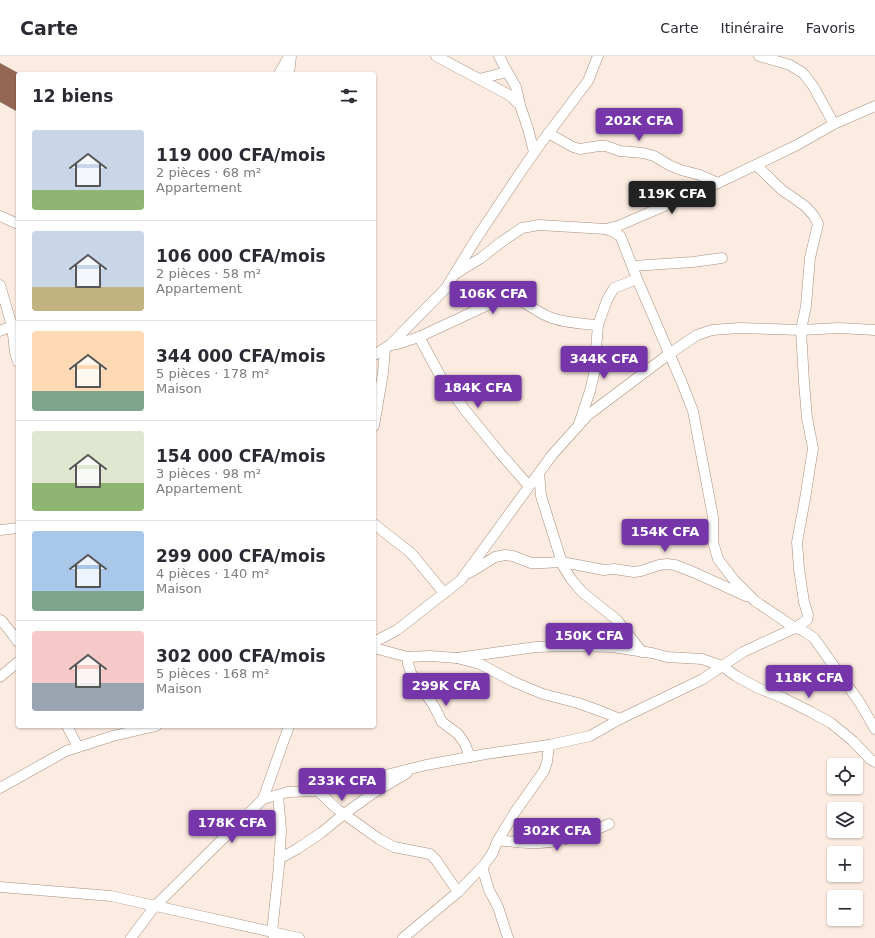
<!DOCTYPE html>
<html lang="fr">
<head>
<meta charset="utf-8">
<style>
  body { margin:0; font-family:"DejaVu Sans",sans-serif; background:#f2f2f3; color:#2b2b33; height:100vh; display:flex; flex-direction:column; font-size:15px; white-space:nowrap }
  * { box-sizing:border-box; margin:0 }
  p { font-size:13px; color:#7c7c81 }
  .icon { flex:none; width:22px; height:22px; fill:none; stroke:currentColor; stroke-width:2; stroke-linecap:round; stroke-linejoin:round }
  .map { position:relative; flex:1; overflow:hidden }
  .side { position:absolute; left:16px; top:16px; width:360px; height:656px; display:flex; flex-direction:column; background:#fff; border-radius:4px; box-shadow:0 1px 3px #0004 }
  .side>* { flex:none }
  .controls { position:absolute; left:827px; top:702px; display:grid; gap:8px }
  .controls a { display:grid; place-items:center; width:36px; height:36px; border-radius:4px; background:#fff; box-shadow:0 1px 3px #0004; font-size:20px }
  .price { position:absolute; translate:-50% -34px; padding:0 9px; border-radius:4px; background:#7635a9; color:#fff; font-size:13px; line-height:26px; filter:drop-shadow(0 1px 2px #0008) }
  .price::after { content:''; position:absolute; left:50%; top:24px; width:12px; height:9px; margin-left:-6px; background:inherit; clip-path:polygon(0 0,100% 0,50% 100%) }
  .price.selected { background:#222; color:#fff }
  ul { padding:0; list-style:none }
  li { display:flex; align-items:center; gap:12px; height:100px; padding:0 16px }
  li+li { border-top:1px solid #e1e1e2 }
  li span { display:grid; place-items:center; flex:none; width:112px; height:80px; border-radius:4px; color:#555 }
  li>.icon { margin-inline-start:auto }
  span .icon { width:48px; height:48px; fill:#fffc; stroke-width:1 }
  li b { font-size:17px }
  h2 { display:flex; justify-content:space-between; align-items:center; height:48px; padding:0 16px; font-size:17px }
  header { display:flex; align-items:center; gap:24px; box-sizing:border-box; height:56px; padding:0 20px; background:#fff; border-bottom:1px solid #e1e1e2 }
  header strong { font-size:19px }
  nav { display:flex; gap:22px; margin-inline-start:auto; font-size:14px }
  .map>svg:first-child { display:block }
  .building { fill:#946754 }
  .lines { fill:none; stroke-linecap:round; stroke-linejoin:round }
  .street-casing { stroke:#a78f7e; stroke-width:11 }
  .street { stroke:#fff; stroke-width:10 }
</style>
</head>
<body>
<header>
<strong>Carte</strong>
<nav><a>Carte</a><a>Itinéraire</a><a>Favoris</a></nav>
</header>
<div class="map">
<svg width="875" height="882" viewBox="0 0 875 882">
  <rect width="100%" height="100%" fill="#fbebe0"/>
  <path class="building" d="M 0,7 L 20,18 L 18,18 L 18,56 L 0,46 Z"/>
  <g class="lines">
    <defs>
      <g id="street">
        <path d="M 436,0 L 509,39 L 520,49 L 528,73 L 534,96"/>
        <path d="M 499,0 L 505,12 L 516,31 L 520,49"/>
        <path d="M 759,0 L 790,9 L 803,17 L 813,30 L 834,68"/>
        <path d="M 279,18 L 289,0"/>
        <path d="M 289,18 L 291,0"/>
        <path d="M 479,23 L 507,16"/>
        <path d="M 548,77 L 573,91 L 580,93 L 599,90 L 606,90 L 620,95 L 643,97 L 654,100 L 669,109 L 681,114 L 700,119 L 718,127"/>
        <path d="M 0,160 L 18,168"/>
        <path d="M 606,173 L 614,176 L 620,180 L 624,189 L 637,223 L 682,327 L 693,355 L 713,461 L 713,486 L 718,503 L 734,524 L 755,545 L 795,572 L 802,574 L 814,582 L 860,647 L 875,673"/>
        <path d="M 633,210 L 693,206 L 722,202"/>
        <path d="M 455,218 L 481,202 L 500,187 L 522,172 L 539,169 L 606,173 L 618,170 L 718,127 L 797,89 L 834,68 L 875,50"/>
        <path d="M 0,229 L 12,270 L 15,296 L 18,306"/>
        <path d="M 0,275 L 17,268"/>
        <path d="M 419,281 L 442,323 L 465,354 L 500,397 L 529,430"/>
        <path d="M 390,289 L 397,288 L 419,281 L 505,241 C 520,240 538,258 552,262 C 567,267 583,268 598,269"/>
        <path d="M 374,299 L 390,289 L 446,232 L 476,183 L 522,114 L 541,87 L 588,25 L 598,0"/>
        <path d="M 579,368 L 590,335 L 594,318 L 598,269 L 607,244 L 611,237 L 614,232 L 637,223"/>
        <path d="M 374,370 L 383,317 L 385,292"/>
        <path d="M 539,417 L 541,440 L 563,510 L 571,523 L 582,536 L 617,564 L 642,596"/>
        <path d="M 374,468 L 411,497 L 444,537"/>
        <path d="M 0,474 L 18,472"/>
        <path d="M 469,517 L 495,501 L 505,499 L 513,500 L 531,507 L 543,507 L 562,506 L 604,514 L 614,513 L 634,516 L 641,515 L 659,509 L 667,508 L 675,509 L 693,516 L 746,540"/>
        <path d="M 0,564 L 2,565 L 13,579 L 18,586"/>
        <path d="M 374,586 L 397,574 L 461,524 L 552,399 L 588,359 L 669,298 L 697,279 L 712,274 L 739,272 L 801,274 L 839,272 L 875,274"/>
        <path d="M 374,592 L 408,601 L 430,600 L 457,602 L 480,608 L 514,626 L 543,638 L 578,647 L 603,656 L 620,663"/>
        <path d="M 408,601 L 408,608 L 411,617 L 434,650 L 442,666 L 458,678 L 465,688 L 470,701"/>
        <path d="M 457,602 L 536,591 L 575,590 L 612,591 L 652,597 L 667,601 L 702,603 L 722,610 L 736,620 L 758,632 L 783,642 L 811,656 L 831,667 L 853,685 L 870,703 L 875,706"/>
        <path d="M 0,621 L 18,606"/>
        <path d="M 67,670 L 78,691"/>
        <path d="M 0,732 L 66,695 L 113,680 L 156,670"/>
        <path d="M 318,735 L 337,753 L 379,783 L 394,791 L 430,798 L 436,804 L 458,836"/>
        <path d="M 263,743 L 288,736 L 318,735 L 374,722 L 426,709 L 486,698 L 549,689 L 590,680 L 620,663 L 703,623 L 743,596 L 795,572 L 807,564 L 808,559 L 804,546 L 799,513 L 797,486 L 805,443 L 813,392 L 807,362 L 804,326 L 801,274 L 806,250 L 810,202 L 818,168 L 814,160 L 805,150 L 782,134 L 756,109"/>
        <path d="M 498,784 C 512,786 526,788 539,787 C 563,786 587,778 609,768"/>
        <path d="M 279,803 L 297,793 L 321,777 L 344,758 L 375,736 L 407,717"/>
        <path d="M 482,811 L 489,834 L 498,851 L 508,882"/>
        <path d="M 0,831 L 111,840 L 299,882"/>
        <path d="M 131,882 L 155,850 L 263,743 L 289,670"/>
        <path d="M 274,882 L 272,876 L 279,810 L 281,774 L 278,739"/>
        <path d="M 403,882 L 458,836 L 484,809 L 492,798 L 498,784 L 515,756 L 544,715 L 547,706 L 549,689"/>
      </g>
    </defs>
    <use href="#street" class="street-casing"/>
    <use href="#street" class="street"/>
  </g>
</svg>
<div class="controls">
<a><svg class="icon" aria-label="locate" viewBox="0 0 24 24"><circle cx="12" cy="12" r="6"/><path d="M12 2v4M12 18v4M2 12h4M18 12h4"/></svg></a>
<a><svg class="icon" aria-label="layers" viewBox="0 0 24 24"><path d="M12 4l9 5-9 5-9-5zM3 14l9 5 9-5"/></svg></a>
<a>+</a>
<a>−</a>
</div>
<b class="price" style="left:639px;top:86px">202K CFA</b>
<b class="price selected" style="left:672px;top:159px">119K CFA</b>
<b class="price" style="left:493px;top:259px">106K CFA</b>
<b class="price" style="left:604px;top:324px">344K CFA</b>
<b class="price" style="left:478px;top:353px">184K CFA</b>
<b class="price" style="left:665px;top:497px">154K CFA</b>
<b class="price" style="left:589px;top:601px">150K CFA</b>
<b class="price" style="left:809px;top:643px">118K CFA</b>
<b class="price" style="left:446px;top:651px">299K CFA</b>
<b class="price" style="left:342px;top:746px">233K CFA</b>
<b class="price" style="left:232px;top:788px">178K CFA</b>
<b class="price" style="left:557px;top:796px">302K CFA</b>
<section class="side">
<h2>12 biens<svg class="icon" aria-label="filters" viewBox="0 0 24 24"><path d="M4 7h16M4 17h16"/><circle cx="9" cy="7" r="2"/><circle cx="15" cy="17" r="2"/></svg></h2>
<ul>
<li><span style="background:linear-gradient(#c9d6e8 75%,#8fb573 0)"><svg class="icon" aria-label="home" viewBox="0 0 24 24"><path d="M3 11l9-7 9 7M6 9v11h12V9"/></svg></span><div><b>119 000 CFA/mois</b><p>2 pièces · 68 m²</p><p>Appartement</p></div></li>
<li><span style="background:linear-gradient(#c9d6e8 70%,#c2b280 0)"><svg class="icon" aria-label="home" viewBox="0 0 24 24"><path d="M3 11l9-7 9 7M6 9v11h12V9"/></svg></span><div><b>106 000 CFA/mois</b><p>2 pièces · 58 m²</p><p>Appartement</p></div></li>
<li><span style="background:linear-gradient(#ffd9b3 75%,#7fa58c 0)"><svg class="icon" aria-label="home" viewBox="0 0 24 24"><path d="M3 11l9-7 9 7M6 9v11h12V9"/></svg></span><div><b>344 000 CFA/mois</b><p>5 pièces · 178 m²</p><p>Maison</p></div></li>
<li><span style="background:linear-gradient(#dfe7d0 65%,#8fb573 0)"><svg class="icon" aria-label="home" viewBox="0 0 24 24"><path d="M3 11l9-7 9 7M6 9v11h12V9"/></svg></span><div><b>154 000 CFA/mois</b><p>3 pièces · 98 m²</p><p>Appartement</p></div></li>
<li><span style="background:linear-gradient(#a9c7e8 75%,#7fa58c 0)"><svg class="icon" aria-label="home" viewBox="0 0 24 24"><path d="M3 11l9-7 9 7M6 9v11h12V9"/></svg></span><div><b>299 000 CFA/mois</b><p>4 pièces · 140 m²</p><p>Maison</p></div></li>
<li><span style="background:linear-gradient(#f6c9c9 65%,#9aa5b1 0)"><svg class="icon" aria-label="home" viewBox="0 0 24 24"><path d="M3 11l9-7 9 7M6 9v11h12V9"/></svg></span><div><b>302 000 CFA/mois</b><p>5 pièces · 168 m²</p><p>Maison</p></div></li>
</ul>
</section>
</div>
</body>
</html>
